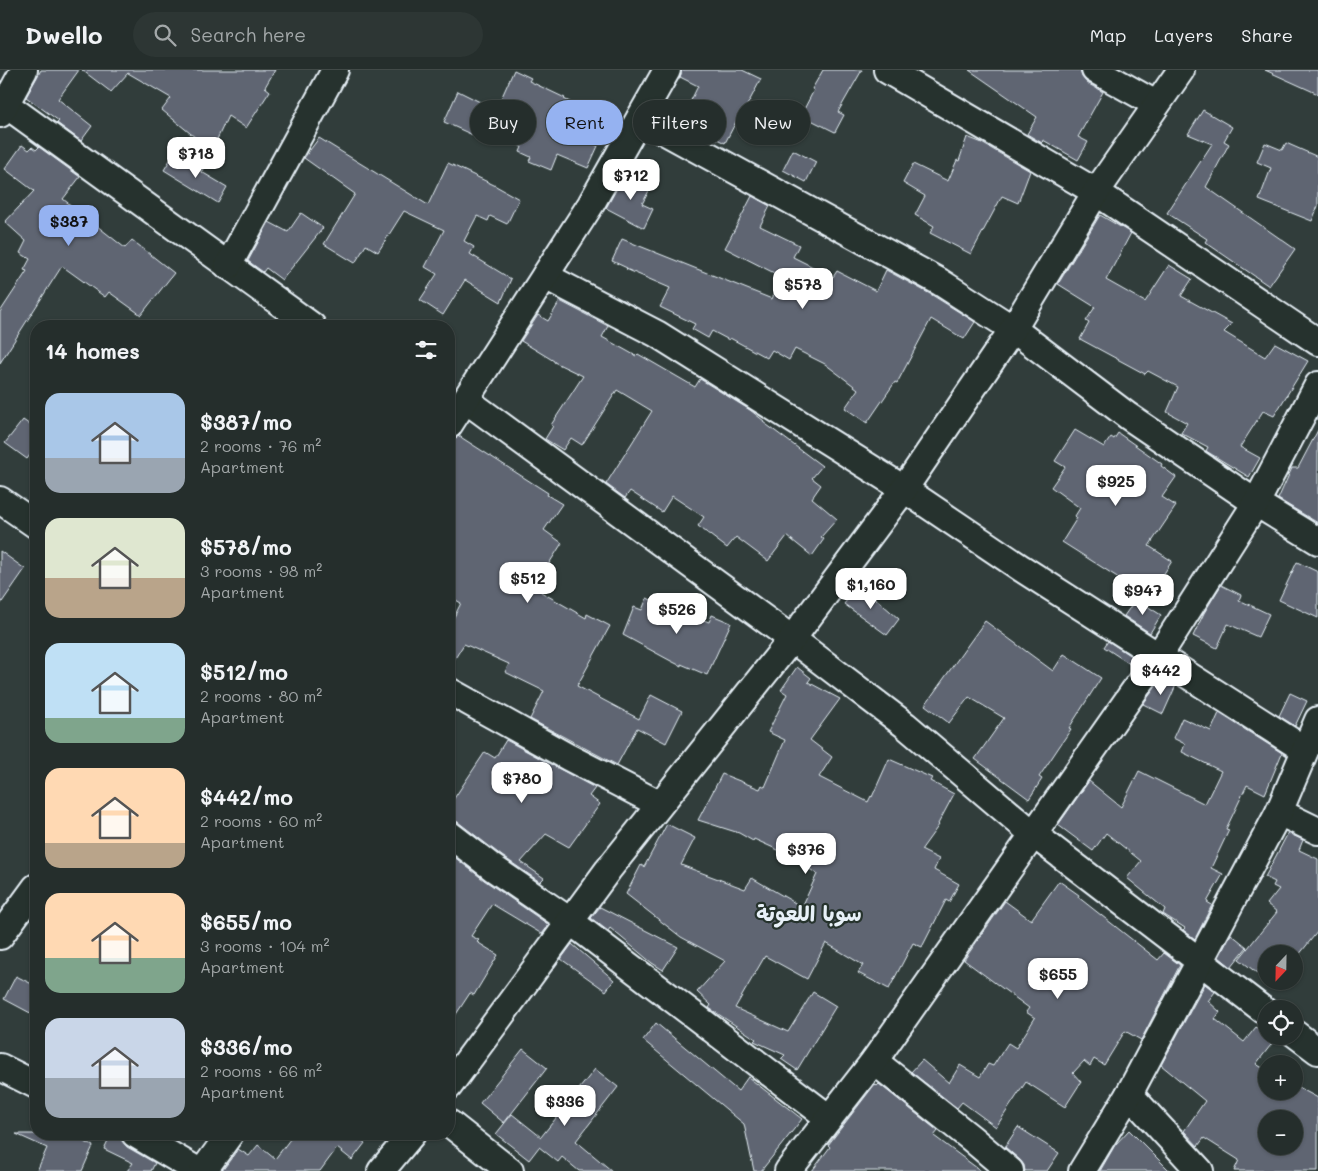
<!DOCTYPE html>
<html lang="en">
<head>
<meta charset="utf-8">
<style>
  body { margin:0; font-family:Mali,"Playpen Sans Arabic",sans-serif; background:#2d3634; color:#f1f3f6; height:100vh; display:flex; flex-direction:column; font-size:19px; white-space:nowrap }
  * { box-sizing:border-box; margin:0 }
  p { font-size:16px; color:#a3a8a9 }
  .icon { flex:none; width:28px; height:28px; fill:none; stroke:currentColor; stroke-width:2; stroke-linecap:round; stroke-linejoin:round }
  .map { position:relative; flex:1; overflow:hidden }
  .drawer { position:absolute; left:30px; top:250px; width:425px; height:820px; display:flex; flex-direction:column; background:#252e2c; border-radius:20px; box-shadow:0 1px 4px #0004,0 0 0 1px #424a48 }
  .drawer>* { flex:none }
  .banner { position:absolute; left:470px; top:30px; width:475px; height:45px; display:flex; gap:10px }
  .needle { width:32px; rotate:202deg }
  .controls { position:absolute; left:1258px; top:875px; display:grid; gap:10px }
  .controls a { display:grid; place-items:center; width:45px; height:45px; border-radius:50%; background:#252e2c; box-shadow:0 1px 4px #0004,0 0 0 1px #424a48; font-size:25px }
  .price { position:absolute; translate:-50% -42px; padding:0 11px; border-radius:10px; background:#fff; color:#222; font-size:16px; line-height:32px; filter:drop-shadow(0 1px 2px #0008) }
  .price::after { content:''; position:absolute; left:50%; top:30px; width:15px; height:11px; margin-left:-8px; background:inherit; clip-path:polygon(0 0,100% 0,50% 100%) }
  .price.active { background:#95b2f1; color:#111 }
  ul { padding:0; list-style:none }
  li { display:flex; align-items:center; gap:15px; height:125px; padding:0 15px }
  li span { display:grid; place-items:center; flex:none; width:140px; height:100px; border-radius:15px; color:#555 }
  li>.icon { margin-inline-start:auto }
  span .icon { width:60px; height:60px; fill:#fffc; stroke-width:1 }
  li b { font-size:21px }
  h2 { display:flex; justify-content:space-between; align-items:center; height:60px; padding:0 15px; font-size:21px }
  .pill { padding:0 18px; border-radius:22px; background:#252e2c; box-shadow:0 1px 4px #0004,0 0 0 1px #424a48; font-size:18px; line-height:45px }
  .pill.active { background:#95b2f1; color:#111 }
  header { display:flex; align-items:center; gap:30px; box-sizing:border-box; height:70px; padding:0 25px; background:#252e2c; border-bottom:1px solid #424a48 }
  header strong { font-size:24px }
  nav { display:flex; gap:28px; margin-inline-start:auto; font-size:18px }
  .search { width:350px; height:45px; background:#2d3634; display:flex; align-items:center; gap:12px; box-sizing:border-box; padding:0 18px; border-radius:28px; color:#a3a8a9; font-size:19px }
  .map>svg:first-child { display:block }
  .building { fill:#5e6572; stroke:#e8f1f8; fill-rule:evenodd }
  .lines { fill:none; stroke-linecap:round; stroke-linejoin:round }
  .street-casing { stroke:#e8f1f8; stroke-width:30 }
  .street { stroke:#26332d; stroke-width:26 }
  .labels { text-anchor:middle; dominant-baseline:central; stroke-width:4.5; stroke-linejoin:round; paint-order:stroke }
  .district-label { font-size:21px; font-weight:bold; fill:#e8f1f8; stroke:#26332d }
</style>
</head>
<body>
<header>
<strong>Dwello</strong>
<div class="search"><svg class="icon" aria-label="search" viewBox="0 0 24 24"><circle cx="10" cy="10" r="6"/><path d="M15 15l6 6"/></svg>Search here</div>
<nav><a>Map</a><a>Layers</a><a>Share</a></nav>
</header>
<div class="map">
<svg width="1318" height="1101" viewBox="0 0 1318 1101">
  <rect width="100%" height="100%" fill="#313d3b"/>
  <filter id="ink" filterUnits="userSpaceOnUse"><feTurbulence type="fractalNoise" baseFrequency=".02" numOctaves="2"/><feDisplacementMap in="SourceGraphic" scale="10" xChannelSelector="R" yChannelSelector="G"/><feConvolveMatrix kernelMatrix="1 2 1 2 8 2 1 2 1" color-interpolation-filters="sRGB"/></filter>
  <g filter="url(#ink)">
    <g class="building">
      <path d="M 41,0 L 79,0 L 58,29 L 92,56 L 81,71 L 57,53 L 59,51 L 26,27 Z"/>
      <path d="M 82,0 L 275,0 L 265,17 L 270,21 L 246,58 L 228,46 L 202,101 L 182,89 L 196,68 L 162,40 L 171,28 L 128,3 L 111,22 Z"/>
      <path d="M 514,0 L 531,8 L 529,11 L 565,28 L 564,29 L 603,49 L 591,73 L 598,76 L 588,98 L 557,85 L 551,100 L 529,91 L 531,87 L 520,82 L 522,77 L 479,57 L 475,66 L 444,52 L 458,21 L 496,40 Z"/>
      <path d="M 682,0 L 742,0 L 761,9 L 742,45 L 740,44 L 725,73 L 681,51 L 698,16 L 680,7 Z"/>
      <path d="M 823,0 L 862,0 L 838,42 L 844,45 L 835,62 L 801,45 L 814,20 L 812,19 Z"/>
      <path d="M 969,0 L 1080,0 L 1082,7 L 1087,13 L 1103,22 L 1078,67 L 1088,72 L 1078,90 L 1043,70 L 1042,73 L 1027,64 L 1037,47 Z"/>
      <path d="M 1265,0 L 1318,0 L 1318,24 Z"/>
      <path d="M 1203,40 L 1232,57 L 1224,71 L 1229,74 L 1206,117 L 1295,179 L 1269,216 L 1205,172 L 1207,169 L 1167,143 L 1212,74 L 1188,64 Z"/>
      <path d="M 967,67 L 980,72 L 1030,101 L 1018,133 L 1002,126 L 971,184 L 930,163 L 934,156 L 915,145 L 925,126 L 903,113 L 913,94 L 948,111 L 957,90 L 959,91 Z"/>
      <path d="M 319,68 L 428,135 L 448,93 L 494,115 L 519,129 L 507,154 L 490,146 L 488,151 L 477,146 L 464,171 L 474,177 L 470,184 L 511,209 L 501,232 L 465,210 L 443,245 L 420,230 L 437,204 L 425,197 L 444,160 L 404,141 L 378,182 L 366,175 L 355,193 L 324,174 L 355,124 L 304,88 Z"/>
      <path d="M 1265,73 L 1282,80 L 1286,73 L 1318,87 L 1318,136 L 1312,151 L 1259,130 L 1271,98 L 1257,92 Z"/>
      <path d="M 22,75 L 29,80 L 32,77 L 36,80 L 39,77 L 80,107 L 63,129 L 125,178 L 132,170 L 174,203 L 141,245 L 109,222 L 105,227 L 62,196 L 0,293 L 0,242 L 27,201 L 24,200 L 30,189 L 20,183 L 26,171 L 5,152 L 34,121 L 5,99 Z"/>
      <path d="M 793,80 L 816,92 L 806,112 L 783,100 Z"/>
      <path d="M 173,85 L 227,117 L 218,133 L 164,100 Z"/>
      <path d="M 625,104 L 651,117 L 642,134 L 653,139 L 644,158 L 606,138 Z"/>
      <path d="M 752,126 L 770,136 L 760,156 L 799,175 L 793,187 L 833,207 L 837,201 L 876,221 L 886,200 L 932,225 L 975,252 L 964,269 L 931,249 L 897,313 L 895,312 L 867,353 L 845,338 L 858,319 L 825,294 L 795,279 L 789,290 L 772,280 L 767,288 L 730,268 L 729,270 L 712,261 L 708,268 L 692,259 L 695,254 L 660,237 L 670,218 L 626,199 L 627,198 L 612,191 L 622,169 L 772,229 L 782,207 L 725,178 Z"/>
      <path d="M 301,143 L 323,158 L 282,210 L 266,198 L 263,202 L 248,191 L 269,152 L 288,162 Z"/>
      <path d="M 1100,145 L 1131,163 L 1106,210 L 1145,232 L 1169,195 L 1192,209 L 1181,226 L 1232,254 L 1224,262 L 1265,287 L 1275,273 L 1308,291 L 1274,346 L 1263,341 L 1240,377 L 1260,388 L 1249,407 L 1206,381 L 1208,377 L 1181,363 L 1187,353 L 1167,342 L 1178,317 L 1148,301 L 1145,304 L 1080,269 L 1089,253 L 1086,251 L 1095,237 L 1058,214 Z"/>
      <path d="M 560,231 L 608,256 L 602,267 L 636,286 L 638,284 L 695,317 L 700,309 L 750,340 L 764,351 L 763,352 L 822,396 L 812,408 L 821,415 L 812,428 L 837,449 L 821,467 L 824,469 L 812,486 L 787,466 L 768,491 L 736,467 L 727,478 L 698,456 L 704,447 L 672,426 L 662,442 L 630,421 L 625,428 L 606,414 L 652,341 L 617,320 L 582,375 L 571,368 L 563,380 L 545,369 L 553,356 L 551,355 L 583,306 L 554,292 L 554,291 L 521,271 L 538,245 L 548,251 Z"/>
      <path d="M 23,350 L 36,359 L 36,377 L 27,389 L 5,373 Z"/>
      <path d="M 1075,360 L 1104,377 L 1111,367 L 1114,369 L 1118,363 L 1162,394 L 1161,396 L 1176,407 L 1162,427 L 1176,436 L 1149,476 L 1172,491 L 1149,527 L 1062,472 L 1077,448 L 1075,446 L 1080,438 L 1051,417 L 1065,397 L 1055,391 Z"/>
      <path d="M 1318,360 L 1318,453 L 1278,429 L 1292,398 L 1298,398 Z"/>
      <path d="M 459,366 L 548,423 L 547,425 L 562,434 L 544,460 L 562,473 L 543,503 L 549,505 L 541,522 L 586,548 L 587,544 L 610,556 L 577,616 L 639,649 L 651,625 L 682,641 L 666,673 L 637,658 L 617,695 L 530,649 L 544,621 L 505,602 L 509,594 L 464,574 L 449,598 L 449,557 L 461,533 L 449,526 L 449,370 L 455,368 Z"/>
      <path d="M 0,481 L 25,499 L 0,535 Z"/>
      <path d="M 1297,492 L 1318,502 L 1318,548 L 1279,530 Z"/>
      <path d="M 859,514 L 899,549 L 887,565 L 844,534 Z"/>
      <path d="M 1221,515 L 1241,525 L 1239,530 L 1269,544 L 1258,567 L 1228,554 L 1217,578 L 1193,566 L 1204,543 Z"/>
      <path d="M 647,528 L 679,543 L 680,541 L 709,552 L 712,545 L 731,553 L 707,605 L 681,594 L 681,596 L 671,591 L 623,565 L 634,537 L 642,540 Z"/>
      <path d="M 1136,529 L 1161,545 L 1150,563 L 1124,546 Z"/>
      <path d="M 985,551 L 1053,601 L 1064,584 L 1101,608 L 1069,658 L 1071,659 L 1039,707 L 1042,709 L 1029,729 L 975,689 L 1004,648 L 969,627 L 949,653 L 925,635 Z"/>
      <path d="M 1108,571 L 1134,588 L 1130,594 L 1104,577 Z"/>
      <path d="M 797,597 L 811,608 L 808,612 L 840,629 L 810,670 L 832,687 L 819,707 L 868,732 L 871,726 L 872,727 L 889,689 L 932,708 L 930,711 L 954,724 L 938,754 L 939,755 L 921,780 L 939,789 L 934,800 L 959,814 L 949,832 L 946,830 L 922,877 L 913,873 L 889,919 L 858,903 L 863,895 L 826,873 L 807,909 L 765,886 L 735,938 L 788,962 L 813,922 L 836,936 L 797,1000 L 781,989 L 785,985 L 754,971 L 756,969 L 709,938 L 711,935 L 697,922 L 725,891 L 681,867 L 626,824 L 641,795 L 644,797 L 667,754 L 695,768 L 681,795 L 745,819 L 752,808 L 802,837 L 817,804 L 789,785 L 754,769 L 753,771 L 739,763 L 698,750 L 722,704 L 760,719 L 762,715 L 765,717 L 785,670 L 768,662 L 787,624 L 781,620 Z"/>
      <path d="M 1163,607 L 1176,615 L 1163,644 L 1143,634 Z"/>
      <path d="M 1290,623 L 1307,631 L 1295,656 L 1279,646 Z"/>
      <path d="M 1219,643 L 1282,683 L 1265,724 L 1247,715 L 1226,759 L 1229,760 L 1211,798 L 1223,804 L 1207,832 L 1212,835 L 1195,869 L 1183,860 L 1185,858 L 1163,844 L 1165,839 L 1127,808 L 1141,791 L 1106,763 L 1093,781 L 1058,755 L 1089,711 L 1121,737 L 1139,701 L 1205,734 L 1221,701 L 1182,682 L 1185,674 L 1173,668 L 1182,648 L 1211,661 Z"/>
      <path d="M 506,670 L 595,718 L 589,726 L 600,734 L 569,777 L 546,764 L 521,792 L 544,808 L 540,812 L 502,786 L 458,752 L 449,749 L 449,736 L 485,682 L 495,688 Z"/>
      <path d="M 1288,763 L 1303,770 L 1299,780 L 1318,789 L 1318,861 L 1294,891 L 1294,884 L 1266,884 L 1266,910 L 1239,889 L 1277,842 L 1267,834 L 1279,819 L 1273,816 L 1275,812 L 1265,807 Z"/>
      <path d="M 449,783 L 484,810 L 549,855 L 542,864 L 492,834 L 471,866 L 479,870 L 477,872 L 498,885 L 474,925 L 470,923 L 449,955 Z"/>
      <path d="M 1059,811 L 1079,825 L 1078,827 L 1158,890 L 1164,883 L 1180,895 L 1141,970 L 1125,961 L 1104,995 L 1094,989 L 1090,996 L 1084,991 L 1073,1003 L 1081,1012 L 1065,1037 L 1026,1012 L 996,1057 L 962,1032 L 957,1038 L 911,1002 L 922,990 L 949,1013 L 960,995 L 980,1007 L 988,994 L 993,996 L 1008,973 L 1016,978 L 1035,948 L 1026,942 L 1029,938 L 964,890 L 1005,831 L 1031,850 Z"/>
      <path d="M 600,837 L 678,877 L 663,900 L 652,893 L 610,858 L 608,861 L 591,848 Z"/>
      <path d="M 1231,864 L 1247,877 L 1231,897 L 1219,887 Z"/>
      <path d="M 572,874 L 614,910 L 606,921 L 561,889 Z"/>
      <path d="M 16,906 L 36,916 L 36,946 L 4,929 Z"/>
      <path d="M 1205,914 L 1215,922 L 1208,931 L 1220,942 L 1215,949 L 1244,972 L 1256,957 L 1274,971 L 1256,994 L 1266,1000 L 1266,1021 L 1294,1021 L 1294,1015 L 1318,1028 L 1318,1101 L 1234,1101 L 1239,1090 L 1204,1068 L 1198,1076 L 1184,1061 L 1205,1031 L 1161,995 ZM 1266,1049 L 1294,1049 L 1294,1076 L 1266,1076 Z"/>
      <path d="M 656,953 L 738,1021 L 748,1007 L 802,1049 L 761,1101 L 754,1101 L 744,1054 L 643,970 Z"/>
      <path d="M 523,979 L 547,998 L 504,1053 L 480,1033 Z"/>
      <path d="M 595,999 L 618,1017 L 576,1071 L 612,1101 L 579,1101 L 562,1087 L 558,1092 L 539,1077 L 529,1090 L 496,1064 L 512,1044 L 541,1067 Z"/>
      <path d="M 875,1014 L 877,1016 L 879,1014 L 938,1061 L 934,1066 L 981,1101 L 812,1101 L 830,1077 L 828,1075 Z"/>
      <path d="M 1018,1057 L 1059,1083 L 1047,1101 L 1025,1101 L 1024,1095 L 1020,1090 L 1005,1077 Z"/>
      <path d="M 1129,1060 L 1170,1101 L 1100,1101 L 1115,1075 Z"/>
      <path d="M 16,1064 L 68,1064 L 93,1076 L 82,1101 L 37,1101 L 47,1078 Z"/>
      <path d="M 111,1064 L 120,1064 L 122,1071 L 127,1077 L 155,1093 L 151,1101 L 127,1101 L 133,1093 L 104,1079 Z"/>
      <path d="M 294,1064 L 353,1064 L 365,1073 L 352,1090 L 337,1078 L 320,1101 L 222,1101 L 238,1079 L 249,1086 L 258,1075 L 275,1089 Z"/>
    </g>
    <g class="lines">
      <defs>
        <g id="street">
          <path d="M 887,0 L 1096,122 L 1318,272"/>
          <path d="M 1095,0 L 1156,34"/>
          <path d="M 5,34 L 312,256"/>
          <path d="M 0,44 L 24,0"/>
          <path d="M 640,48 L 940,212 L 1013,259 L 1128,346 L 1256,433 L 1318,471"/>
          <path d="M 228,196 L 335,0"/>
          <path d="M 545,206 L 657,264 L 794,350 L 904,419 L 1021,498 L 1305,680"/>
          <path d="M 466,330 L 792,569 L 905,655 L 1032,763 L 1266,942"/>
          <path d="M 449,355 L 591,134 L 667,0"/>
          <path d="M 0,430 L 36,455"/>
          <path d="M 449,621 L 568,687 L 659,734"/>
          <path d="M 1279,742 L 1318,761"/>
          <path d="M 449,764 L 493,798 L 570,851 L 829,1048"/>
          <path d="M 0,866 L 36,817"/>
          <path d="M 1294,963 L 1318,981"/>
          <path d="M 874,991 L 971,1068 L 1010,1101"/>
          <path d="M 0,997 L 36,1015"/>
          <path d="M 449,1016 L 608,800 L 792,569 L 904,419 L 1013,259 L 1096,122 L 1181,0"/>
          <path d="M 1129,1024 L 1200,1101"/>
          <path d="M 449,1053 L 510,1101"/>
          <path d="M 135,1064 L 198,1101"/>
          <path d="M 203,1101 L 230,1064"/>
          <path d="M 381,1101 L 412,1064"/>
          <path d="M 788,1101 L 874,991 L 1158,587 L 1256,433 L 1318,315"/>
          <path d="M 1082,1101 L 1129,1024 L 1279,742 L 1318,650"/>
        </g>
      </defs>
      <use href="#street" class="street-casing"/>
      <use href="#street" class="street"/>
    </g>
  </g>
  <g class="labels">
    <g class="district-label">
      <text x="809" y="842">سوبا اللعوتة</text>
    </g>
  </g>
</svg>
<div class="controls">
<a><svg class="needle" viewBox="-14 -14 28 28"><path d="M0-13l5 13h-10z" fill="#e53935"/><path d="M0 13l5-13h-10z" fill="#a3a8a9"/></svg></a>
<a><svg class="icon" aria-label="locate" viewBox="0 0 24 24"><circle cx="12" cy="12" r="6"/><path d="M12 2v4M12 18v4M2 12h4M18 12h4"/></svg></a>
<a>+</a>
<a>−</a>
</div>
<b class="price" style="left:196px;top:109px">$718</b>
<b class="price" style="left:631px;top:131px">$712</b>
<b class="price active" style="left:69px;top:177px">$387</b>
<b class="price" style="left:803px;top:240px">$578</b>
<b class="price" style="left:1116px;top:437px">$925</b>
<b class="price" style="left:528px;top:534px">$512</b>
<b class="price" style="left:871px;top:540px">$1,160</b>
<b class="price" style="left:1143px;top:546px">$947</b>
<b class="price" style="left:677px;top:565px">$526</b>
<b class="price" style="left:1161px;top:626px">$442</b>
<b class="price" style="left:522px;top:734px">$780</b>
<b class="price" style="left:806px;top:805px">$376</b>
<b class="price" style="left:1058px;top:930px">$655</b>
<b class="price" style="left:565px;top:1057px">$336</b>
<div class="banner">
<a class="pill">Buy</a>
<a class="pill active">Rent</a>
<a class="pill">Filters</a>
<a class="pill">New</a>
</div>
<section class="drawer">
<h2>14 homes<svg class="icon" aria-label="filters" viewBox="0 0 24 24"><path d="M4 7h16M4 17h16"/><circle cx="9" cy="7" r="2"/><circle cx="15" cy="17" r="2"/></svg></h2>
<ul>
<li><span style="background:linear-gradient(#a9c7e8 65%,#9aa5b1 0)"><svg class="icon" aria-label="home" viewBox="0 0 24 24"><path d="M3 11l9-7 9 7M6 9v11h12V9"/></svg></span><div><b>$387/mo</b><p>2 rooms · 76 m²</p><p>Apartment</p></div></li>
<li><span style="background:linear-gradient(#dfe7d0 60%,#b9a48a 0)"><svg class="icon" aria-label="home" viewBox="0 0 24 24"><path d="M3 11l9-7 9 7M6 9v11h12V9"/></svg></span><div><b>$578/mo</b><p>3 rooms · 98 m²</p><p>Apartment</p></div></li>
<li><span style="background:linear-gradient(#bfe0f5 75%,#7fa58c 0)"><svg class="icon" aria-label="home" viewBox="0 0 24 24"><path d="M3 11l9-7 9 7M6 9v11h12V9"/></svg></span><div><b>$512/mo</b><p>2 rooms · 80 m²</p><p>Apartment</p></div></li>
<li><span style="background:linear-gradient(#ffd9b3 75%,#b9a48a 0)"><svg class="icon" aria-label="home" viewBox="0 0 24 24"><path d="M3 11l9-7 9 7M6 9v11h12V9"/></svg></span><div><b>$442/mo</b><p>2 rooms · 60 m²</p><p>Apartment</p></div></li>
<li><span style="background:linear-gradient(#ffd9b3 65%,#7fa58c 0)"><svg class="icon" aria-label="home" viewBox="0 0 24 24"><path d="M3 11l9-7 9 7M6 9v11h12V9"/></svg></span><div><b>$655/mo</b><p>3 rooms · 104 m²</p><p>Apartment</p></div></li>
<li><span style="background:linear-gradient(#c9d6e8 60%,#9aa5b1 0)"><svg class="icon" aria-label="home" viewBox="0 0 24 24"><path d="M3 11l9-7 9 7M6 9v11h12V9"/></svg></span><div><b>$336/mo</b><p>2 rooms · 66 m²</p><p>Apartment</p></div></li>
</ul>
</section>
</div>
</body>
</html>
